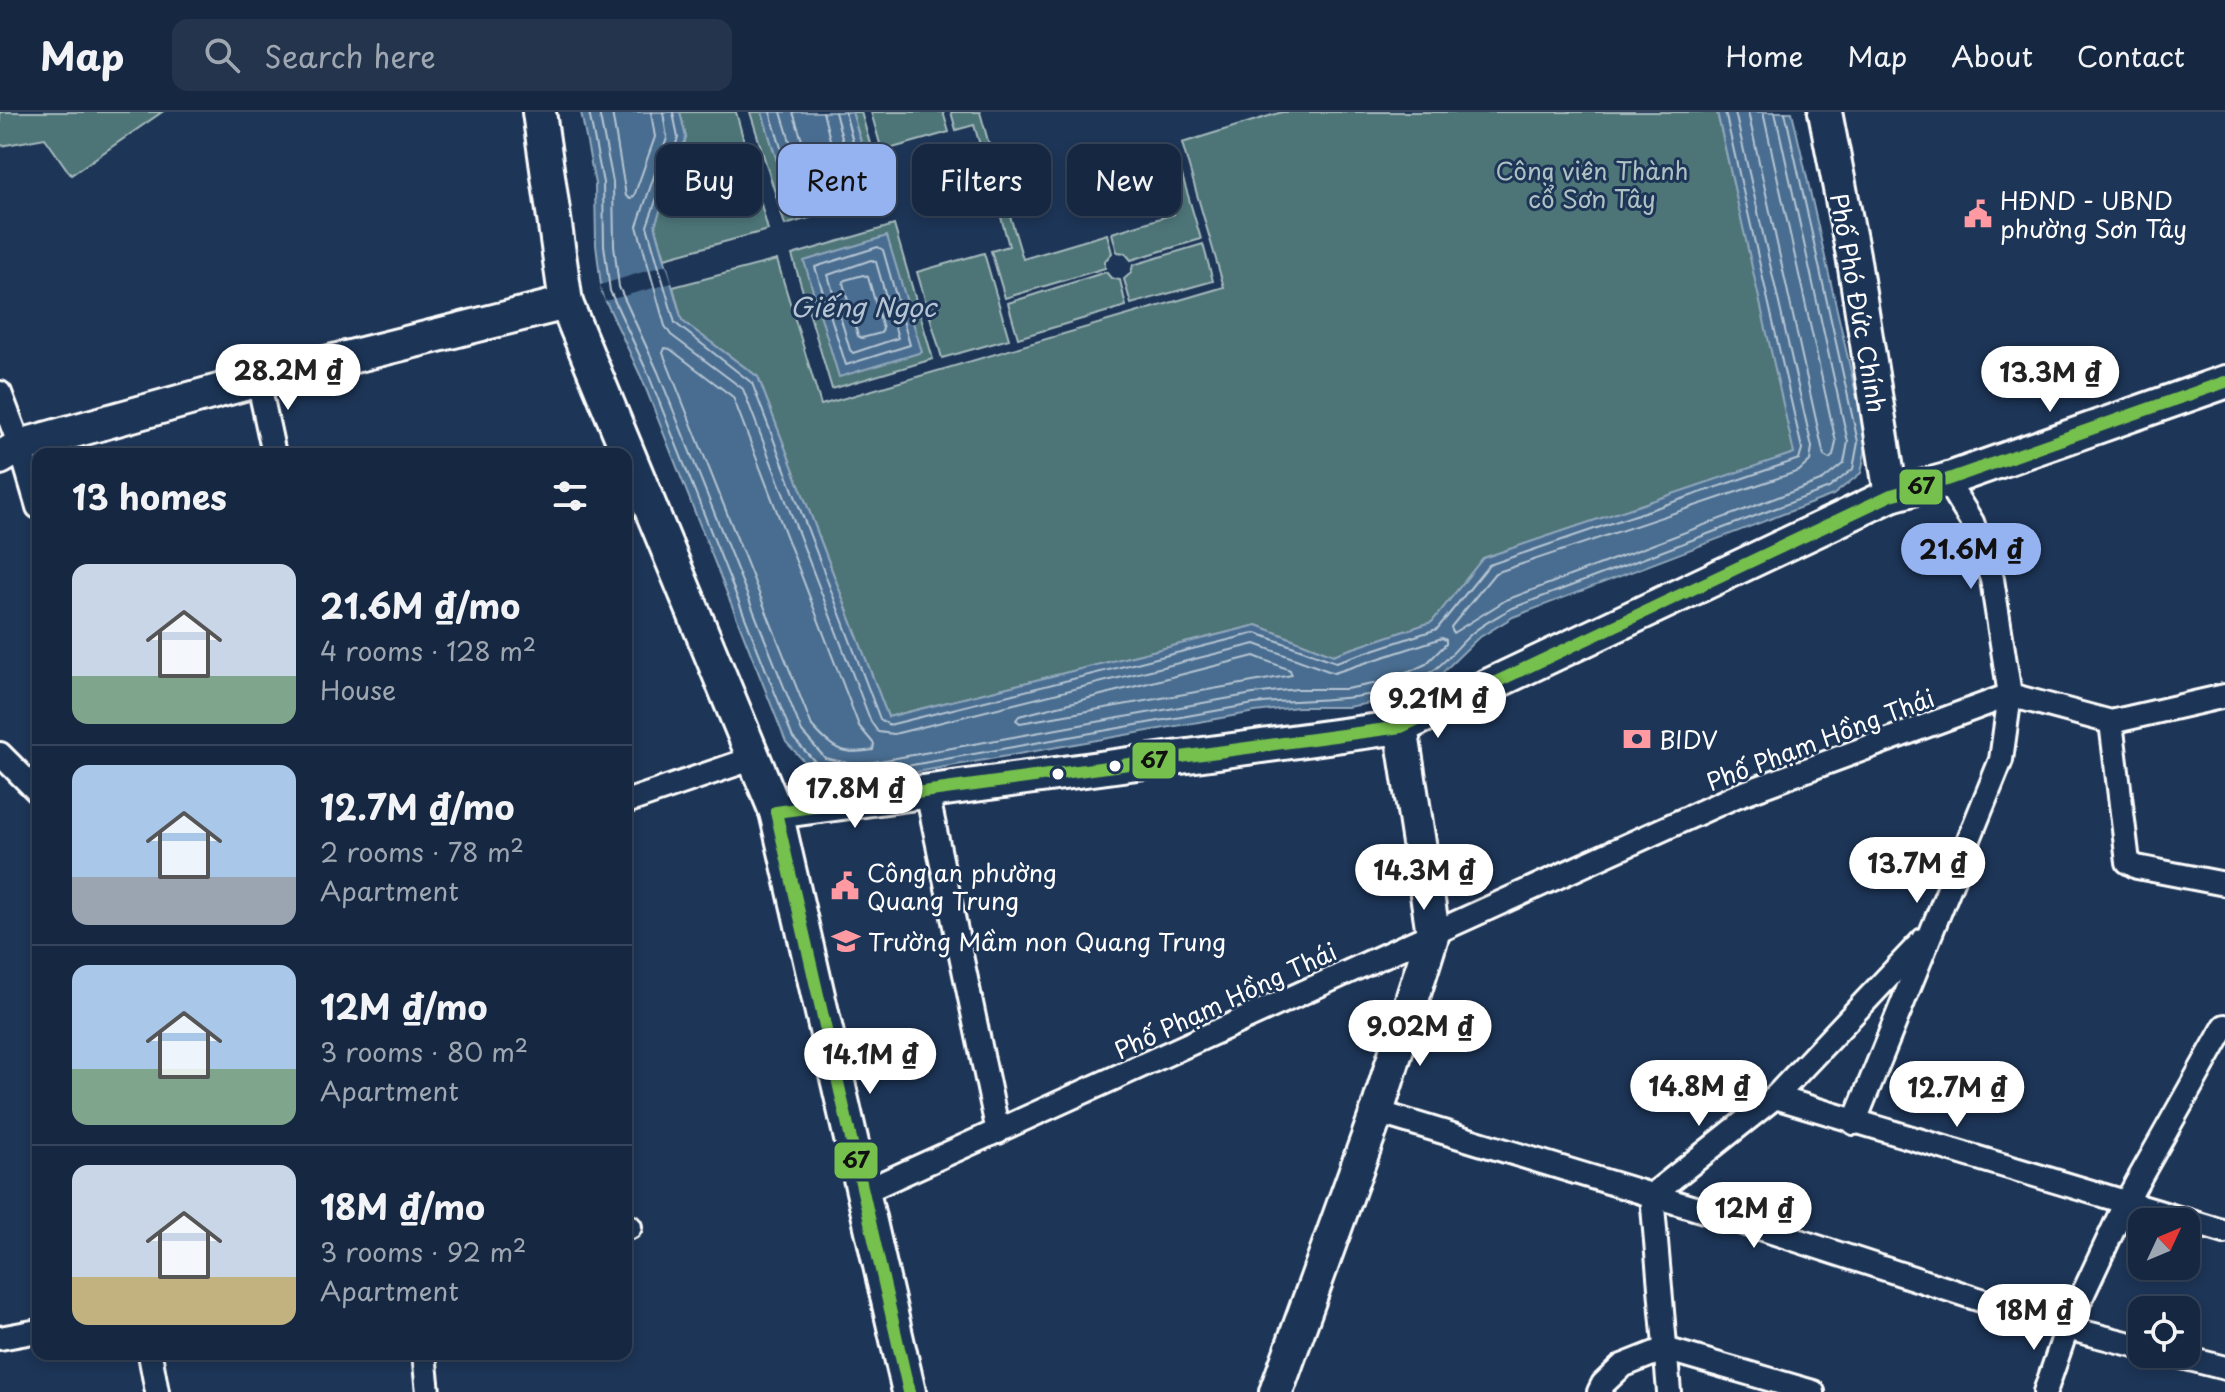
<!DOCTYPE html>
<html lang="en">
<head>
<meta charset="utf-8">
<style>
  body { margin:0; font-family:"Playpen Sans",sans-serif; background:#23344c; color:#f1f3f6; height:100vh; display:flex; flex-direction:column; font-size:30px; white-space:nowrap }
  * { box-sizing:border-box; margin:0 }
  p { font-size:26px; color:#9ea6b1 }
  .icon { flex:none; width:44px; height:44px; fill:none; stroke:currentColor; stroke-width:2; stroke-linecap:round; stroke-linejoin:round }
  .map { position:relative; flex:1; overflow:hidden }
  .sheet { position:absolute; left:32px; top:336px; width:600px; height:912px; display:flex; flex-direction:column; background:#162841; border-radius:16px; box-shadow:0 4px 12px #0003,0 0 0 2px #35445a }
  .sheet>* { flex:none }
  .banner { position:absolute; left:656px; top:32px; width:760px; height:72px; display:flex; gap:16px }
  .needle { width:52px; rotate:46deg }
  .fabs { position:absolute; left:2128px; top:1096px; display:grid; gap:16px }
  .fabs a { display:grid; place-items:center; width:72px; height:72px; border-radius:16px; background:#162841; box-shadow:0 4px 12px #0003,0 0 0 2px #35445a; font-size:40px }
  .price { position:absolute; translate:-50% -68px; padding:0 18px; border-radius:28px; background:#fff; color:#222; font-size:26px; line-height:52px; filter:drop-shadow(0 2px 4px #0008) }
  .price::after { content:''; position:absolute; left:50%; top:48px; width:24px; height:18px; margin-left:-12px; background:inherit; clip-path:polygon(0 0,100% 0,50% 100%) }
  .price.active { background:#95b2f1; color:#111 }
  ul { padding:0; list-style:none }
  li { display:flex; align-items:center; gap:24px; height:200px; padding:0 40px }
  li+li { border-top:2px solid #35445a }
  li span { display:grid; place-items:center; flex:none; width:224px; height:160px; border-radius:16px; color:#555 }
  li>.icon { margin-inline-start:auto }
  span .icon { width:96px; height:96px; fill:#fffc; stroke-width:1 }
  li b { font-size:34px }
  h2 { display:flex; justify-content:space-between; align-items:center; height:96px; padding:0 40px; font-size:34px }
  .tag { padding:0 28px; border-radius:16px; background:#162841; box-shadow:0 4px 12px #0003,0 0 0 2px #35445a; font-size:28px; line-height:72px }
  .tag.active { background:#95b2f1; color:#111 }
  header { display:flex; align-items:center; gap:48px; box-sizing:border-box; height:112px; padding:0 40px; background:#162841; border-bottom:2px solid #35445a }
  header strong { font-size:38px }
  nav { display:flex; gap:44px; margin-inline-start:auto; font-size:28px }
  .search { width:560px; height:72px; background:#23344c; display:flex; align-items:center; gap:20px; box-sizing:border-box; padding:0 28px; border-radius:16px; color:#9ea6b1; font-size:30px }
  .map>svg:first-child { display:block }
  .green { fill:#4e7578; stroke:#a6babc; stroke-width:2 }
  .water { fill:#486d90; stroke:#91a7bc; stroke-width:2 }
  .pier { fill:#1d3557 }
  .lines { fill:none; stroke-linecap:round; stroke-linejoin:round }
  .shore { stroke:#b6c5d3; stroke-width:2 }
  .street-casing { stroke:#fff; stroke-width:28 }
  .secondary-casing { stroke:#fff; stroke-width:38 }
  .street { stroke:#1d3557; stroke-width:22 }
  .secondary { stroke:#1d3557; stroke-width:32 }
  .bus-1-casing { stroke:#1d3557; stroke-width:18 }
  .bus-1 { stroke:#76c04d; stroke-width:12 }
  .bus-dot { fill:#fff; stroke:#1d3557; stroke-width:3 }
  .labels { text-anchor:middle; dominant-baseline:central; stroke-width:6; stroke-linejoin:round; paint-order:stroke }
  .park-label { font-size:24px; fill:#afc1c2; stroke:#1d3557 }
  .poi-label { font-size:24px; fill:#fff; stroke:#1d3557; text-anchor:start }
  .street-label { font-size:24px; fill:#fff; stroke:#1d3557 }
  .water-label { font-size:26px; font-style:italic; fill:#b6c5d3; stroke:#1d3557 }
  .line-badge { stroke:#1d3557; stroke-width:3 }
  .pale-badge-label { font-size:22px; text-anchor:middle; font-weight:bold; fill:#111 }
</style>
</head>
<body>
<header>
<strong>Map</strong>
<div class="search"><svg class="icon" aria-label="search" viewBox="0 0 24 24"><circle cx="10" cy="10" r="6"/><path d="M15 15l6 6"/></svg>Search here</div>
<nav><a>Home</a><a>Map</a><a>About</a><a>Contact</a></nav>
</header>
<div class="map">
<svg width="2225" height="1280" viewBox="0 0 2225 1280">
  <rect width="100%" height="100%" fill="#1d3557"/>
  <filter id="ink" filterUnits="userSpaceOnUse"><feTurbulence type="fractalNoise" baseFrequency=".0125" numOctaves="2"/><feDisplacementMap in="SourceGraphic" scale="16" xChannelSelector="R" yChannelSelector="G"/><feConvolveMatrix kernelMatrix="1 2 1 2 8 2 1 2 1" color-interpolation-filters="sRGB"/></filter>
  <g filter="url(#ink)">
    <g class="green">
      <path d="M 0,0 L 162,0 L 71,63 L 45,26 L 0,34 Z"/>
      <path d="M 680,0 L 736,0 L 768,118 L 665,146 L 655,113 L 686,26 Z"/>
      <path d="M 750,0 L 762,0 L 793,101 L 875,77 L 852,0 L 861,0 L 885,84 L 785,113 Z"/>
      <path d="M 871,0 L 943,0 L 949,20 L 882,39 Z"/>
      <path d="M 951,0 L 980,0 L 995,54 L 987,56 L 974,13 L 956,18 Z"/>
      <path d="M 1282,0 L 1717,0 L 1795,341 L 1483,446 L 1432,510 L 1333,543 L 1257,513 L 888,605 L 758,265 L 682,209 L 673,175 L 777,148 L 821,293 L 1224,175 L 1182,31 Z"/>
      <path d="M 1176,43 L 1201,127 L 1131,148 L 1125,141 L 1117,140 L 1112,121 L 1174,102 L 1158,48 Z"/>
      <path d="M 1004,84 L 1023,147 L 1107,122 L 1112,141 L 1105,149 L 1105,156 L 1005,186 L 991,139 L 1009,134 L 996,87 Z"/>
      <path d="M 894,113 L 933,247 L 832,277 L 792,143 Z"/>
      <path d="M 1203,132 L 1213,169 L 1131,192 L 1124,167 L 1131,161 L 1133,153 Z"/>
      <path d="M 984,141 L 1009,227 L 942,246 L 917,160 Z"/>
      <path d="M 1106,160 L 1111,166 L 1120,168 L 1126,194 L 1018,226 L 1008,191 Z"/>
    </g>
    <g class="water">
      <path d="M 581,0 L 680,0 L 686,26 L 655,113 L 682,209 L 758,265 L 888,605 L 1257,513 L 1333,543 L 1432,510 L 1483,446 L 1794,341 L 1717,0 L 1792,0 L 1867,330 L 1861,361 L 1833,383 L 1513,505 L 1477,527 L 1436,567 L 1395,587 L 1347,595 L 1298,595 L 1255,600 L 855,671 L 816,662 L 786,630 L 642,267 L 602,181 L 596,133 L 595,72 Z"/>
      <path d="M 762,0 L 852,0 L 875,77 L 793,101 Z"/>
      <path d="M 887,124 L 922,240 L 839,265 L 804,149 Z"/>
    </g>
    <path class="pier" d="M 666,153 L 672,171 L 605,189 L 600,173 Z"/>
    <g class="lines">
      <g class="shore">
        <path d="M 589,0 L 603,71 L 604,133 L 610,179 L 649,264 L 793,626 L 820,655 L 856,663 L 1254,592 C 1314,585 1374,593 1428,562 C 1444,553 1456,536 1469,524 C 1480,513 1497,505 1510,497 L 1829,376 L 1853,357 L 1858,330 L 1785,0"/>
        <path d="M 599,0 L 613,70 L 614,133 L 619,175 L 658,260 L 802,620 L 825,646 L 857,653 L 1253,582 L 1297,577 L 1346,577 L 1389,569 L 1426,552 L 1446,532 L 1446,528 L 1442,526 L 1334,561 L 1255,532 L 894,622 L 878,620 L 871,610 L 743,277 L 671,223 L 665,214 L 637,114 L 667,26 L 663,0"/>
        <path d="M 612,0 L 626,84 L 630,87 L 634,84 L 655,25 L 651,0"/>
        <path d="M 673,0 L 678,26 L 647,114 L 675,211 L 752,271 L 880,607 L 889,613 L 1256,521 L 1336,550 L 1437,517 L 1489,453 L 1799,347 L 1802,337 L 1725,0"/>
        <path d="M 770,0 L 797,88 L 801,91 L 864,71 L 845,0"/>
        <path d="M 781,0 L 804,75 L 807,78 L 852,63 L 835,0"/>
        <path d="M 793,0 L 812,60 L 815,63 L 834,58 L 837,55 L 823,0"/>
        <path d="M 1735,0 L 1812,335 L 1810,349 L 1799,359 L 1495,461 L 1451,515 L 1453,521 L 1506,488 L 1823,368 L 1844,351 L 1848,330 L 1775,0"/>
        <path d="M 1748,0 L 1824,344 L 1829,347 L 1833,344 L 1836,330 L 1763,0"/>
        <path d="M 878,135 L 883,138 L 910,233 L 846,253 L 815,155 Z"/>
        <path d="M 871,148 L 876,150 L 898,226 L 853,241 L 850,238 L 828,163 Z"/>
        <path d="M 863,163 L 868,165 L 883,217 L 881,221 L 862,226 L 858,224 L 843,171 L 845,168 Z"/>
        <path d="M 665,236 L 670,237 L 733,285 L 859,614 L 874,632 L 873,638 C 841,644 832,636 812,614 L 663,241 Z"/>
        <path d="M 1254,544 L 1290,558 L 1292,563 L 1020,611 L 1016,608 L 1019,604 Z"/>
      </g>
      <defs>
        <g id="street">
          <path d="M 258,268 L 274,342"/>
          <path d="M 0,281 L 20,334 L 38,395"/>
          <path d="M 2010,583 L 2111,610 L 2225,584"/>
          <path d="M 2111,610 L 2128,750 L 2137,755 L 2225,772"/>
          <path d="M 0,642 L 38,680"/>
          <path d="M 927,680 L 998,1020"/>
          <path d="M 626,690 L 754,646"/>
          <path d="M 1775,985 L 2225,1120"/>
          <path d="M 1377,1000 L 1747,1112 L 2067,1216 L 2142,1235"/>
          <path d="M 1854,1011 L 2001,648 L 2010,583 L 1992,467 L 1972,410 L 1946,368"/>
          <path d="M 863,1080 L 1736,684 L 2010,583"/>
          <path d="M 626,1116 L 630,1115"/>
          <path d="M 0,1226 L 38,1219"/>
          <path d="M 150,1242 L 157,1280"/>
          <path d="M 424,1242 L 428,1280"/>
          <path d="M 2170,1242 L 2225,1256"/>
          <path d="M 1599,1280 L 1603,1272 L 1622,1254 L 1665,1237 L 1813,1280"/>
          <path d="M 1669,1280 L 1652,1083 L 1775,985 L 1923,828"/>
          <path d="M 2045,1280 L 2067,1216 L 2126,1090 L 2225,914"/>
        </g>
        <g id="secondary">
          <path d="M 539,0 L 566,191 L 776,700 L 909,1280"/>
          <path d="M 1825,0 L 1853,143 L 1891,383"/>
          <path d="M 0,346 L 20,334 L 258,268 L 566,191"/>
          <path d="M 776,700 L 1401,615 L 1891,383 L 1946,368 L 2225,270"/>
          <path d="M 1276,1280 L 1377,1000 L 1433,821 L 1401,615"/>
        </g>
      </defs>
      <use href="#street" class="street-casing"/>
      <use href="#secondary" class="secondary-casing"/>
      <use href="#street" class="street"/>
      <use href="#secondary" class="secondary"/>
      <defs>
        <g id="bus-1">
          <path d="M 776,700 L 1401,615 L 1891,383 L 1946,368 L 2225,270"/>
          <path d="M 776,700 L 909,1280"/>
        </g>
      </defs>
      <use href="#bus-1" class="bus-1-casing"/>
      <use href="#bus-1" class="bus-1"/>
    </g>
  </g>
  <defs>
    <symbol id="civic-bare" viewBox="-9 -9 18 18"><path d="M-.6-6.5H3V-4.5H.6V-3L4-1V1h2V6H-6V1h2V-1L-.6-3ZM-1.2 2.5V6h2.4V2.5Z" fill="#ff9aa2" stroke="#1d3557" stroke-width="2.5" paint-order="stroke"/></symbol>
    <symbol id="bank-bare" viewBox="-9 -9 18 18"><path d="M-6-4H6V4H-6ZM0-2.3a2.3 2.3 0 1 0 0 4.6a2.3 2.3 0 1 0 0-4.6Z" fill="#ff9aa2" stroke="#1d3557" stroke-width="2.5" paint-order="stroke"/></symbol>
    <symbol id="school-bare" viewBox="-9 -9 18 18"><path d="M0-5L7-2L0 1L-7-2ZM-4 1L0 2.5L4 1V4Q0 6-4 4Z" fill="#ff9aa2" stroke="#1d3557" stroke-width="2.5" paint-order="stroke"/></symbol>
  </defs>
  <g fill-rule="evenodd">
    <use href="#civic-bare" x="1958" y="82" width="40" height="40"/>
    <use href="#bank-bare" x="1617" y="607" width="40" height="40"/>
    <use href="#civic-bare" x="825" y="754" width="40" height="40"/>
    <use href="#school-bare" x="826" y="809" width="40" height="40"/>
  </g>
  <g class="bus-dot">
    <circle cx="1115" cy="654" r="7"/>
    <circle cx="1058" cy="662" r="7"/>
  </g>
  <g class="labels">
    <g class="park-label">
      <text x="1592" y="58">Công viên Thành<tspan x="1592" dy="28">cổ Sơn Tây</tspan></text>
    </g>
    <g class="poi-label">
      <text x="2000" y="88">HĐND - UBND<tspan x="2000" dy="28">phường Sơn Tây</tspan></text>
      <text x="1659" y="627">BIDV</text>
      <text x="867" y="760">Công an phường<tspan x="867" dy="28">Quang Trung</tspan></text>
      <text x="868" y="829">Trường Mầm non Quang Trung</text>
    </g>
    <g class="street-label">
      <text transform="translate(1859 191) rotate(80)">Phố Phó Đức Chính</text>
      <text transform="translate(1820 627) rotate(-21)">Phố Phạm Hồng Thái</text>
      <text transform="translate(1225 888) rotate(-25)">Phố Phạm Hồng Thái</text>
    </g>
    <g class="water-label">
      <text x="863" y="194">Giếng Ngọc</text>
    </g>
  </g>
  <g class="line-badge">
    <rect x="1898" y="356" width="46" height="38" rx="8" fill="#76c04d"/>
    <rect x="1131" y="629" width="46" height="39" rx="8" fill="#76c04d"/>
    <rect x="833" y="1029" width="46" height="39" rx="8" fill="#76c04d"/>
  </g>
  <g class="pale-badge-label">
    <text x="1921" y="382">67</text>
    <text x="1154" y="656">67</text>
    <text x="856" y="1056">67</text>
  </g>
</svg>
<div class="fabs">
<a><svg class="needle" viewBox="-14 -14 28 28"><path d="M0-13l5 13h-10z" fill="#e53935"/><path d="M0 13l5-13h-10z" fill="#9ea6b1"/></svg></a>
<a><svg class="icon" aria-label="locate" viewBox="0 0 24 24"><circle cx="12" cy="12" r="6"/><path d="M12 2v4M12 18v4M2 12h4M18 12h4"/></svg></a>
</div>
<b class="price" style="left:288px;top:300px">28.2M ₫</b>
<b class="price" style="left:2050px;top:302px">13.3M ₫</b>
<b class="price active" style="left:1971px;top:479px">21.6M ₫</b>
<b class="price" style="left:1438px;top:628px">9.21M ₫</b>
<b class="price" style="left:855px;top:718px">17.8M ₫</b>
<b class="price" style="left:1917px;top:793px">13.7M ₫</b>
<b class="price" style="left:1424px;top:800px">14.3M ₫</b>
<b class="price" style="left:1420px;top:956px">9.02M ₫</b>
<b class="price" style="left:870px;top:984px">14.1M ₫</b>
<b class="price" style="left:1699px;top:1016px">14.8M ₫</b>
<b class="price" style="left:1957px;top:1017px">12.7M ₫</b>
<b class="price" style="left:1754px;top:1138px">12M ₫</b>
<b class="price" style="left:2034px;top:1240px">18M ₫</b>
<div class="banner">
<a class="tag">Buy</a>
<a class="tag active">Rent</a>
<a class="tag">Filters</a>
<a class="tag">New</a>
</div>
<section class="sheet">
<h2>13 homes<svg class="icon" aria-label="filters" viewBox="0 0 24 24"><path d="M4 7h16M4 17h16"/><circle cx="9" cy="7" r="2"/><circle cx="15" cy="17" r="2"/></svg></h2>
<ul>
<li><span style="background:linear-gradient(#c9d6e8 70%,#7fa58c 0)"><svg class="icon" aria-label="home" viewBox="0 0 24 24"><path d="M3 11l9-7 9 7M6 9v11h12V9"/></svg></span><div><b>21.6M ₫/mo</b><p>4 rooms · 128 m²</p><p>House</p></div></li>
<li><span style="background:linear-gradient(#a9c7e8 70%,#9aa5b1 0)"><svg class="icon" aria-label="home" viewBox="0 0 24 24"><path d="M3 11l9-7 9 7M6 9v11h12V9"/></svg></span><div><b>12.7M ₫/mo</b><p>2 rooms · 78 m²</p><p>Apartment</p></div></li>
<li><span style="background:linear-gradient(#a9c7e8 65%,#7fa58c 0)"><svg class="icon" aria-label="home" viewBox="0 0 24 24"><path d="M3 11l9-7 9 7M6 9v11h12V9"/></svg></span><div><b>12M ₫/mo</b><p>3 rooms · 80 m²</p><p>Apartment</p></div></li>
<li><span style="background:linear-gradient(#c9d6e8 70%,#c2b280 0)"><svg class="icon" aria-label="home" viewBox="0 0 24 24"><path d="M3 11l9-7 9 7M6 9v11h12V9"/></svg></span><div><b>18M ₫/mo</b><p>3 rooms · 92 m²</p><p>Apartment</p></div></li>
</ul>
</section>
</div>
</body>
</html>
